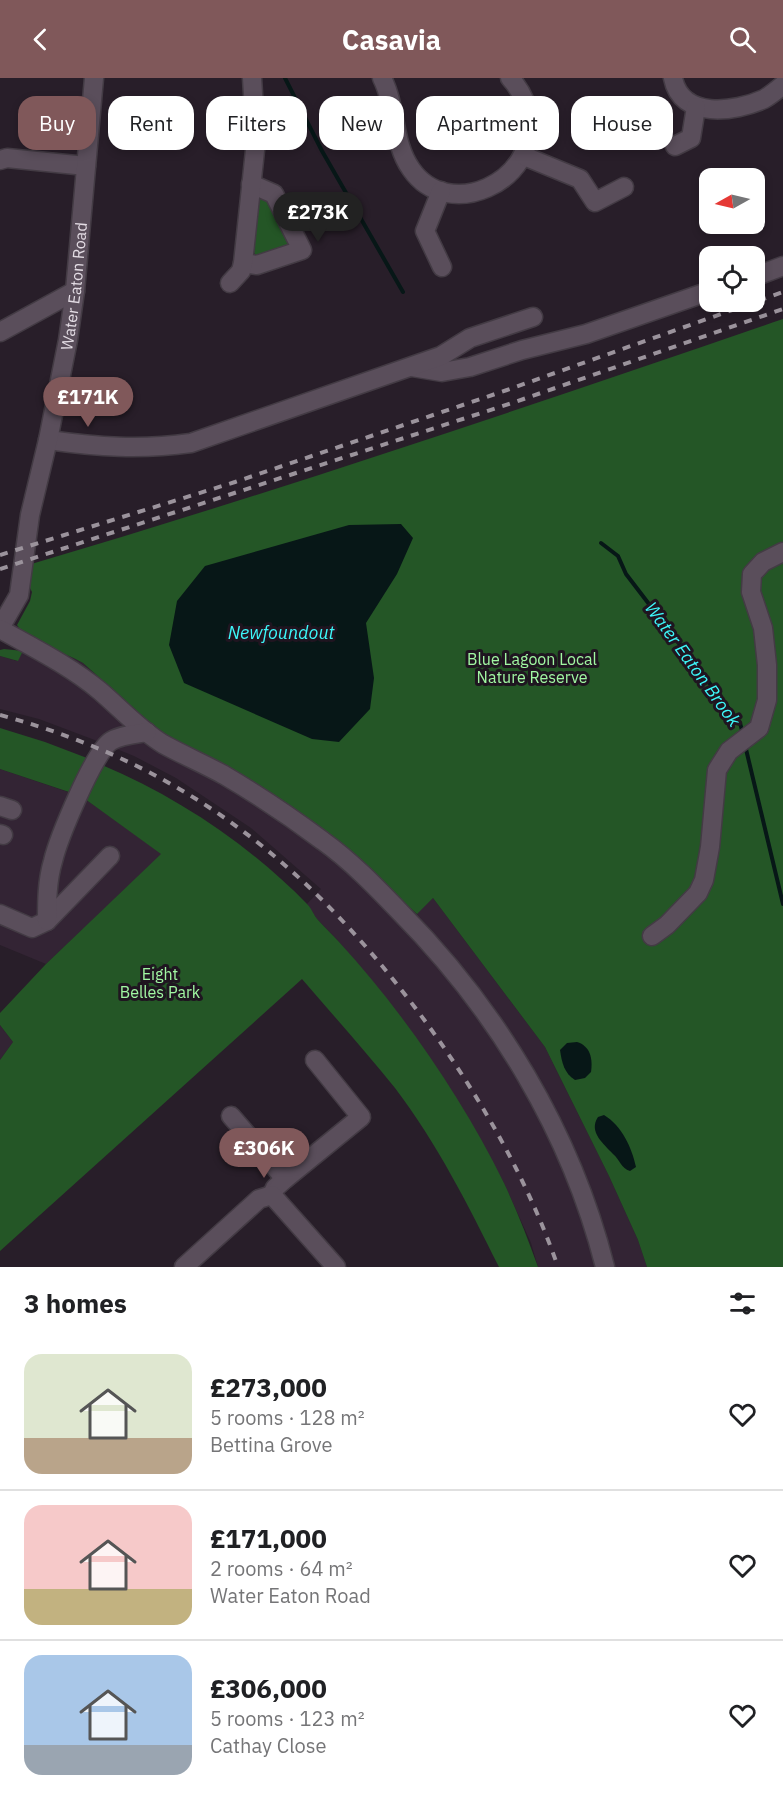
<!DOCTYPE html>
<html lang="en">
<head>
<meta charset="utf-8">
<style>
  body { margin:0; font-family:"IBM Plex Sans",sans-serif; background:#f6f6f6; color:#202124; height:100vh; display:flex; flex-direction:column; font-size:22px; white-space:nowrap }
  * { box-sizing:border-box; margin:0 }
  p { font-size:20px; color:#757577 }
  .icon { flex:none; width:33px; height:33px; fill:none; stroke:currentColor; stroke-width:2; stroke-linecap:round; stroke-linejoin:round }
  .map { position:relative; height:1189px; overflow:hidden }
  .details { display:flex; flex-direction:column; background:#fff; flex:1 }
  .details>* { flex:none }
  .hud { position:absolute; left:18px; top:18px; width:747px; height:54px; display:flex; gap:12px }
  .needle { width:39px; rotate:262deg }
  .controls { position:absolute; left:699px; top:90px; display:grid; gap:12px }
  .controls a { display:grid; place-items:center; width:66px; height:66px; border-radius:12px; background:#fff; box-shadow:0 3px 9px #0003; font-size:30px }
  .price { position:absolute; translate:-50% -51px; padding:0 14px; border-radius:21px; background:#80585a; color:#fff; font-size:20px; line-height:39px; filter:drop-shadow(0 2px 3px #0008) }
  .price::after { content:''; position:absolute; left:50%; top:36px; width:18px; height:14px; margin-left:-9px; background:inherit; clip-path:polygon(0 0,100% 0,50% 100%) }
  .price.selected { background:#222; color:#fff }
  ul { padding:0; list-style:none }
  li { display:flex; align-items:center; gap:18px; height:150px; padding:0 24px }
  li+li { border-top:2px solid #e0e0e0 }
  li span { display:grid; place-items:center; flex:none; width:168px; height:120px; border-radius:18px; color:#555 }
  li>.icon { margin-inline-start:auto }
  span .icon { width:72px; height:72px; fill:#fffc; stroke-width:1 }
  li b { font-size:26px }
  h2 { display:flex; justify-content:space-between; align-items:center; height:72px; padding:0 24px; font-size:26px }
  .chip { padding:0 21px; border-radius:18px; background:#fff; box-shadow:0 3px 9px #0003; font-size:21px; line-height:54px }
  .chip.selected { background:#80585a; color:#fff }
  header { display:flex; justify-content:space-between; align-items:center; height:78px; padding:0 24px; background:#80585a; color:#fff; font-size:27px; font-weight:700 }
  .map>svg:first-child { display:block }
  .built { fill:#332434 }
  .green { fill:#245626 }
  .water { fill:#071717 }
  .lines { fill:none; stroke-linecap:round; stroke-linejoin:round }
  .stream { stroke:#071717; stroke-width:4 }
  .minor-casing { stroke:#433b44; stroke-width:21 }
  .minor { stroke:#5a4e5b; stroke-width:18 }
  .rail { stroke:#9b939c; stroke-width:4; stroke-dasharray:8 8; stroke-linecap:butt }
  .labels { text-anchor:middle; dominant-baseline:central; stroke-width:6; stroke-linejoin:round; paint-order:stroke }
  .street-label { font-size:16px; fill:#e3dce4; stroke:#1f1520 }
  .park-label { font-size:16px; fill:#a1f7a2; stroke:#1f1520 }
  .water-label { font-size:18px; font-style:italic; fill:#3df7f9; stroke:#1f1520 }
</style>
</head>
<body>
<header><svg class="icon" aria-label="back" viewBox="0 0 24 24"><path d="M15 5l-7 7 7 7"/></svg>Casavia<svg class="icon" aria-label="search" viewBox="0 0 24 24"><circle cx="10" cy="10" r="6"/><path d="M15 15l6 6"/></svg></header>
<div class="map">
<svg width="783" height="1189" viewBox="0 0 783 1189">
  <rect width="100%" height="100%" fill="#281e29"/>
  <g class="built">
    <path d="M 42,567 L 72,579 L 83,585 L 157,651 L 375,798 L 416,836 L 433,820 L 545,969 L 609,1098 L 638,1162 L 647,1189 L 538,1189 L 531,1165 L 503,1103 L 448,1008 L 388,923 L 340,865 L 316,840 L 307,826 L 321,811 L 251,750 L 176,700 L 134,678 L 92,661 L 39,641 L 0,631 L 0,578 L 17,583 L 23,573 Z"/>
    <path d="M 87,680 L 85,721 L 162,776 L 46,886 L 0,867 L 0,691 L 68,714 Z"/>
    <path d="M 0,947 L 13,964 L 0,982 Z"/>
  </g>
  <g class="green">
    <path d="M 267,117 L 291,161 L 287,172 L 260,181 L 250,171 L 254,122 Z"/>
    <path d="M 783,241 L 783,1189 L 647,1189 L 638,1162 L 609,1098 L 545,969 L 433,820 L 417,836 L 375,798 L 157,651 L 83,585 C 62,572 31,569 17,547 L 30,523 L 32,514 L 27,504 L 28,487 C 282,412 533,327 783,241 Z"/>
    <path d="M 4,571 L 23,573 L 18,583 L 0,578 L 0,572 Z"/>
    <path d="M 0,650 L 45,664 L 87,680 L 69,714 L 0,691 Z"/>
    <path d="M 102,687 C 178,719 251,768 308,827 C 312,831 314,838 318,842 C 325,850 333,857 340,865 C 403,934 463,1021 504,1105 C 517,1133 528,1161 538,1189 L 499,1189 C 468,1127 437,1065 395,1010 C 365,973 333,937 302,901 L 0,1173 L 0,982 L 13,964 L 0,947 L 0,935 L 46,886 L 161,776 L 85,721 Z"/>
  </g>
  <g class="water">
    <path d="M 401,446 L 413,460 L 397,496 L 366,545 L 374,600 L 370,631 L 339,664 L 312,661 L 184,605 L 169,567 L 177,523 L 205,488 L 349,447 Z"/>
    <path d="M 577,964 C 590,968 593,980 591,994 L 585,1000 L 575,1002 C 564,995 562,985 560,972 L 567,965 Z"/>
    <path d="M 604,1037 C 622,1048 632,1070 636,1089 L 630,1093 C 621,1090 620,1082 613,1076 C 604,1066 588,1054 598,1039 Z"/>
  </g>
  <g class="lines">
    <g class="stream">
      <path d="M 285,0 L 322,73 L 403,214"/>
      <path d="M 601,465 L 618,478 L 626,496 L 740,645 L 743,656"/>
      <path d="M 745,667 L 783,826"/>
    </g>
    <defs>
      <g id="minor">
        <path d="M 382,0 C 397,29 392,64 411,91 C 448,145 538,104 529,40 C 527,25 521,12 510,0"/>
        <path d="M 673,0 C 681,42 735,34 764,21 C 771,17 777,12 783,7"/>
        <path d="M 675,68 L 691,60 L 696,29"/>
        <path d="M 524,78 L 580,101 L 595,124 L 624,109"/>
        <path d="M 0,82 L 7,80 L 86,88"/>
        <path d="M 441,113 L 425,153 L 442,189"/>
        <path d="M 243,185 L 257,187 L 302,172 L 274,116 L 251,106"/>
        <path d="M 754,199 L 783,188"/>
        <path d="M 230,205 L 241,193 L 243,185 L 256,63 L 252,0"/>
        <path d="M 0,254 L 75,213"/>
        <path d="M 412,289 L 442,294 L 470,289 L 522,272 L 586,256 L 710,213"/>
        <path d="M 48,362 C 98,369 140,372 191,365 L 441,278 L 470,260 L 533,239"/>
        <path id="s1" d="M 0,550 L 19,517 L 30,437 L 48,362 L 68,262 L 75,213 L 94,0"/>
        <path d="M 0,551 C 34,570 70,588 100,613 C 121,631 140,652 163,666 C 183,677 204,686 224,697 C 258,717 291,739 323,763 C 351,783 376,809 400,834 C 497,932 571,1054 605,1189"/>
        <path d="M 0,728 L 12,732"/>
        <path d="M 0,756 L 3,757"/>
        <path d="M 0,836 L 32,850 L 47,843 L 110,778"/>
        <path d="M 47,843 C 47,824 47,803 53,783 C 58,762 94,673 111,663 C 121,657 135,656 147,654"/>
        <path d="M 652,858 L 667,847 L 698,815 L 704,802 L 710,769 L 717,692 L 729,673 L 759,650 L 767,622 L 767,587 L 763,550 L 751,514 L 752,496 L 763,484 L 783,474"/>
        <path d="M 231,1038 L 285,1101"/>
        <path d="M 272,1117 L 275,1110 L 285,1101 L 361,1039 L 315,982"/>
        <path d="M 184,1189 L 259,1121 L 272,1117 L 336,1189"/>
      </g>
    </defs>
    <use href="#minor" class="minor-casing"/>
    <use href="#minor" class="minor"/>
    <g class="rail">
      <path d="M 0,477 L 235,404 L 507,312 L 783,214"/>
      <path d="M 0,491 L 512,325 L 783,231"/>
      <path d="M 0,637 C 196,690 322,798 438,961 C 487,1031 530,1108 558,1189"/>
    </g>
  </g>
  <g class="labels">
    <g class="street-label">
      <text stroke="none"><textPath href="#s1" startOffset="352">Water Eaton Road</textPath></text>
    </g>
    <g class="park-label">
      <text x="532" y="581">Blue Lagoon Local<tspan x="532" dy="18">Nature Reserve</tspan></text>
      <text x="160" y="896">Eight<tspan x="160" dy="18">Belles Park</tspan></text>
    </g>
    <g class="water-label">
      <text x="281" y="554">Newfoundout</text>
      <text transform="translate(693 586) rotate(54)">Water Eaton Brook</text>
    </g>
  </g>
</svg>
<div class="controls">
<a><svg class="needle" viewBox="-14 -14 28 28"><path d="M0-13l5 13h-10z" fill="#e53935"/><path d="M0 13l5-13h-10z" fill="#757577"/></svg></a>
<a><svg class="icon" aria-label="locate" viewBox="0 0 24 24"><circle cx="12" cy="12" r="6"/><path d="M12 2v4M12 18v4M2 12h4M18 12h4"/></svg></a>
</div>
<b class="price selected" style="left:318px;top:165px">£273K</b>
<b class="price" style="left:88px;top:350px">£171K</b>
<b class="price" style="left:264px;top:1101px">£306K</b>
<div class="hud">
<a class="chip selected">Buy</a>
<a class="chip">Rent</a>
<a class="chip">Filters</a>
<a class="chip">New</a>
<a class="chip">Apartment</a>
<a class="chip">House</a>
</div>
</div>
<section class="details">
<h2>3 homes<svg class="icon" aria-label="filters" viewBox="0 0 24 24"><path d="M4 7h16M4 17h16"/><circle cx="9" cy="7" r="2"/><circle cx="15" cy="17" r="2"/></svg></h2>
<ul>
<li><span style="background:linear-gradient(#dfe7d0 70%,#b9a48a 0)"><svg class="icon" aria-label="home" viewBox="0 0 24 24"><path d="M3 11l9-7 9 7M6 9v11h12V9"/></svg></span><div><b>£273,000</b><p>5 rooms · 128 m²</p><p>Bettina Grove</p></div><svg class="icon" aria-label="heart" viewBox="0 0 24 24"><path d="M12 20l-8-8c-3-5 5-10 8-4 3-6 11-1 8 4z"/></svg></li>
<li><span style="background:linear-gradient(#f6c9c9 70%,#c2b280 0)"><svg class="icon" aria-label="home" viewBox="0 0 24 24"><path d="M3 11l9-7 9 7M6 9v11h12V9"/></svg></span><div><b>£171,000</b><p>2 rooms · 64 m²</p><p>Water Eaton Road</p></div><svg class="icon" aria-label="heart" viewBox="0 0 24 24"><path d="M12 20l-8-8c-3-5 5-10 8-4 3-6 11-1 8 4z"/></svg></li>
<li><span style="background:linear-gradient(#a9c7e8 75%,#9aa5b1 0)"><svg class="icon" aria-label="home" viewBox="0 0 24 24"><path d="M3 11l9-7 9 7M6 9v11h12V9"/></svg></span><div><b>£306,000</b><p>5 rooms · 123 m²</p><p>Cathay Close</p></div><svg class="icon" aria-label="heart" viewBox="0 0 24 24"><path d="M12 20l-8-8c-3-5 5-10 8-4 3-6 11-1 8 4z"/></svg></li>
</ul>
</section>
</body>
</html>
